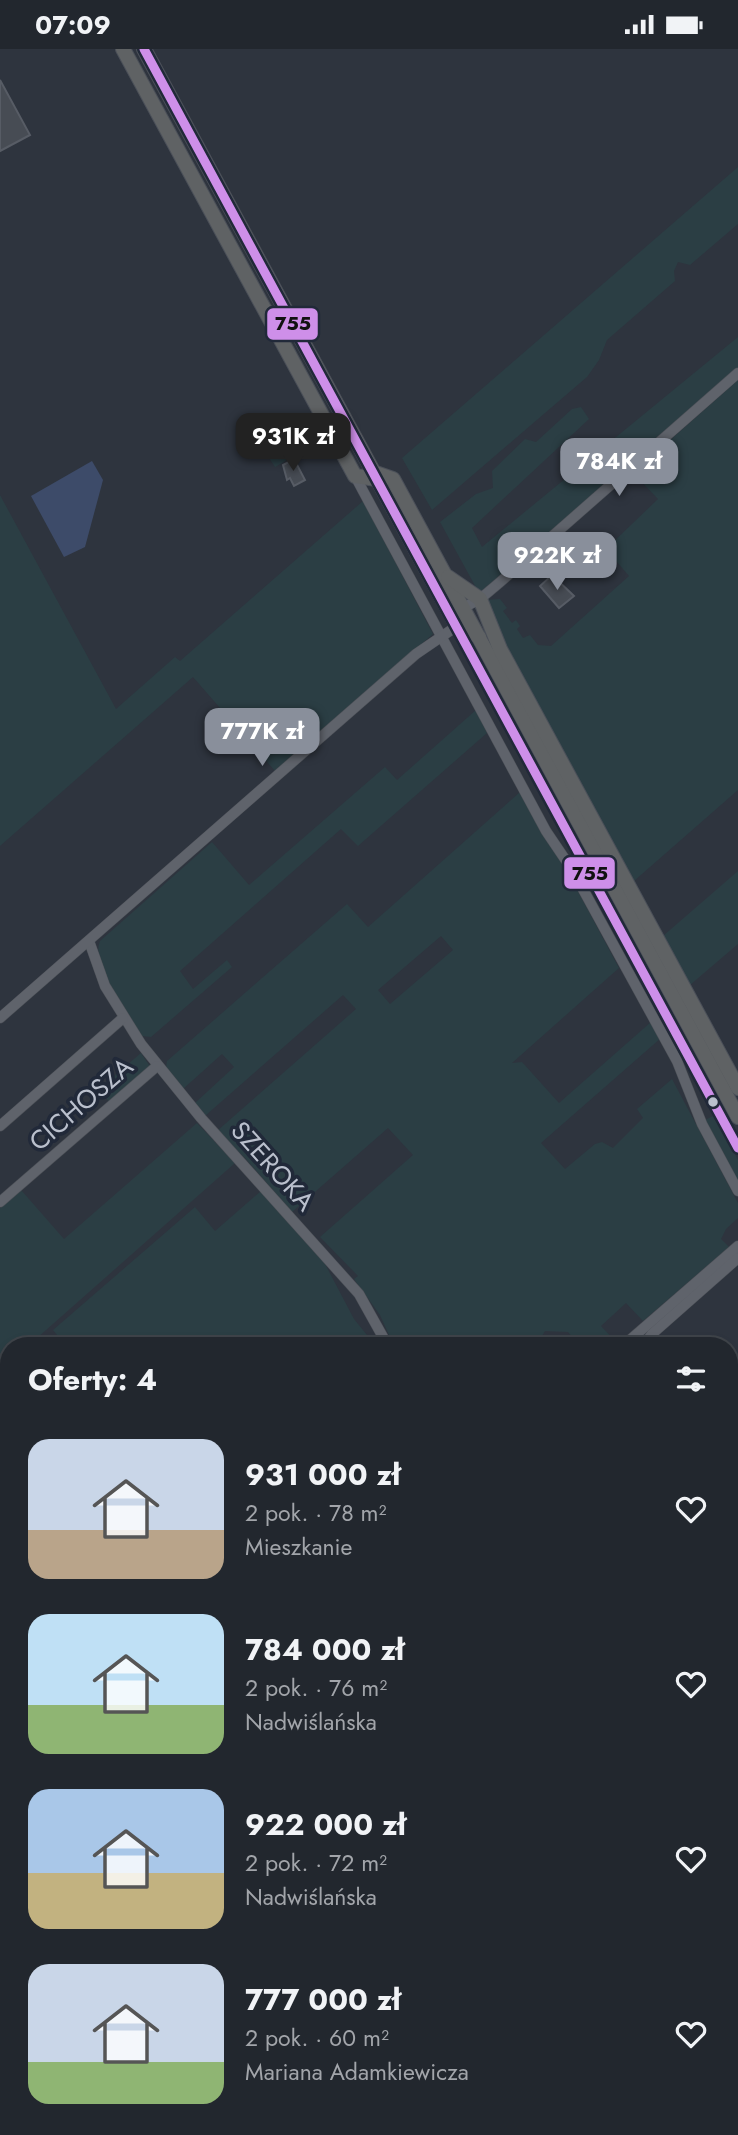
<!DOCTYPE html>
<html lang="pl">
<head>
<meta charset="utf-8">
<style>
  body { margin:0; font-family:Jost,sans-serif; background:#2e333a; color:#f1f3f6; height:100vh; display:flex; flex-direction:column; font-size:26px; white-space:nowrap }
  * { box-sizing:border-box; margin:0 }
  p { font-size:23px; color:#a2a5aa }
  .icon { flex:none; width:38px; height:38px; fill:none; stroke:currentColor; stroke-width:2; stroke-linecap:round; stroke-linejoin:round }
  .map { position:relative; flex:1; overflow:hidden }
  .details { position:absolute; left:0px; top:1288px; width:738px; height:798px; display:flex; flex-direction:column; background:#22272e; border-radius:28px 28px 0 0; box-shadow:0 4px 10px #0003,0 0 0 2px #3f444a }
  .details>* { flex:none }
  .price { position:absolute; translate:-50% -60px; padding:0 16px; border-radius:14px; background:#898f9b; color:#fff; font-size:23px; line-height:46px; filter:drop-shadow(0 2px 4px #0008) }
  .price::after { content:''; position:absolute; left:50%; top:42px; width:21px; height:16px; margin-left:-10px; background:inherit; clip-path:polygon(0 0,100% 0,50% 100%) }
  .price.on { background:#222; color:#fff }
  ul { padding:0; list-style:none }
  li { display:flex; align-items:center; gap:21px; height:175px; padding:0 28px }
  li span { display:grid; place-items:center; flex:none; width:196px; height:140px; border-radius:21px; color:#555 }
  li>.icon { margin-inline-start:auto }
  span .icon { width:84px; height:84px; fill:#fffc; stroke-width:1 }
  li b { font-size:30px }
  h2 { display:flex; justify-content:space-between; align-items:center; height:84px; padding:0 28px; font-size:30px }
  .status { display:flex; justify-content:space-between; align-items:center; height:49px; padding:0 35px; background:#22272e; direction:ltr }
  .status svg { height:19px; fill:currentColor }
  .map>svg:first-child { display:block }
  .green { fill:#2b3e44; fill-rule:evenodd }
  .water { fill:#3d4b69 }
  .building { fill:#474c54; stroke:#575c65; stroke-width:2 }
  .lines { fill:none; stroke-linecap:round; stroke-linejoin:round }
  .minor-casing { stroke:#4b4f56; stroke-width:11 }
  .highway-casing { stroke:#4b5059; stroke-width:16 }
  .minor { stroke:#5f636b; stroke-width:10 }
  .highway { stroke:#5f6264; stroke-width:14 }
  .bus-1-casing { stroke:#212939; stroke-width:14 }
  .bus-1 { stroke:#ce8fe9; stroke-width:9 }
  .bus-dot { fill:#bac0cd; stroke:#212939; stroke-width:2.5 }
  .labels { text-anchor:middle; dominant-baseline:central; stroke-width:7; stroke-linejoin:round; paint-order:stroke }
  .street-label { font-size:26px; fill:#bac0cd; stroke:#212939 }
  .line-badge { stroke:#212939; stroke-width:2.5 }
  .pale-badge-label { font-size:19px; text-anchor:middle; font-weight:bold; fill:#111 }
</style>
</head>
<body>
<div class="status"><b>07:09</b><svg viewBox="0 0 49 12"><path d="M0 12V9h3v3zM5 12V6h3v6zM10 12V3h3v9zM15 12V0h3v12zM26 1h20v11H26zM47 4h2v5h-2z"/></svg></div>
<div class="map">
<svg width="738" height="2086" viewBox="0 0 738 2086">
  <rect width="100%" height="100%" fill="#2e343e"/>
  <g class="green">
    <path d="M 738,118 L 738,175 L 690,216 L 678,213 L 674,222 L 675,232 L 607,291 L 599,311 L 587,328 L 432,461 L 402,409 Z"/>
    <path d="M 738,288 L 738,324 L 479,544 L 440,473 L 476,445 L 493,439 L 492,422 L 525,390 L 536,393 L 572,360 L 581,358 L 589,370 L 472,479 L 482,498 Z"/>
    <path d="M 738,331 L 738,741 L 634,832 L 500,594 L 487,551 L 500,550 L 507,559 L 503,562 L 512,574 L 516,571 L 520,577 L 517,580 L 523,589 L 530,586 L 538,596 L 551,597 L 629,527 L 606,500 L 658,450 L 633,424 Z"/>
    <path d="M 272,378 L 279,384 L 294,407 L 275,418 L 260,395 L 260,388 Z"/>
    <path d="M 0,446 L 116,660 L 175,608 L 180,612 L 363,452 L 433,585 L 275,722 L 193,628 L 0,797 Z"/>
    <path d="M 476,661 L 487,684 L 358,797 L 341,780 L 180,922 L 193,940 L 227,911 L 232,918 L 151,988 L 142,987 C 127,966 90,917 100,892 L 212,793 L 249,836 L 385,718 L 397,731 Z"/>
    <path d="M 520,743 L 543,785 L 559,807 L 619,919 L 512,1014 L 522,1013 L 559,1054 L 651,973 L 661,989 L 541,1094 L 565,1120 L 595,1095 L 602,1093 L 613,1099 L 643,1069 L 637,1060 L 672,1030 L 738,1154 L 738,1169 L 726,1180 L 721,1190 L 729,1198 L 643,1272 L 626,1254 L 601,1277 L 616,1293 L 612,1297 L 580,1297 L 568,1283 L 545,1282 L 536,1297 L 394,1297 L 380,1266 L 354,1230 L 358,1227 L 320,1188 L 413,1106 L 388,1079 L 292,1163 L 245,1109 L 217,1082 L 356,960 L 343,946 L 205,1067 L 195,1054 L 234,1018 L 222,1005 L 183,1040 L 166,1019 L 167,1012 L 347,855 L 368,878 ZM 441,887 L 453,901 L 390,955 L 378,941 Z"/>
    <path d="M 738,822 L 738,895 L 690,936 L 663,887 Z"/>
    <path d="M 141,1004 L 151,1019 L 110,1054 L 99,1040 Z"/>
    <path d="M 713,1067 L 738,1111 L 738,1134 L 705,1071 Z"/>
    <path d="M 197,1074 L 235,1114 L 28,1297 L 9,1297 L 9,1313 L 0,1321 L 0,1159 L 21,1141 L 64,1190 Z"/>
    <path d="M 261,1142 L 324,1213 L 354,1270 L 371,1291 L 365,1297 L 66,1297 L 53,1281 L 195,1158 L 215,1182 Z"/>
    <path d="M 738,1370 L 738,1676 L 730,1683 L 730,1377 Z"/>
    <path d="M 9,1411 L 9,1738 L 0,1745 L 0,1418 Z"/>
    <path d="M 738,1693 L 738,2086 L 381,2086 L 391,2077 L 730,2077 L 730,1700 Z"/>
    <path d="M 186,2077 L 293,2077 L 282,2086 L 188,2086 Z"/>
  </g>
  <path class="water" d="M 92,412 L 103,431 L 85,498 L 64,508 L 31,447 Z"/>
  <g class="building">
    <path d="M 0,31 L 30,86 L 0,102 Z"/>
    <path d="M 294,410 L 305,431 L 294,437 L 290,429 L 287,431 L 283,416 Z"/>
    <path d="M 552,526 L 574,547 L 559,559 L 540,537 Z"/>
  </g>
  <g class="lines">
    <defs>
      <g id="minor">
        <path d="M 355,427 L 546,782 L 573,822 L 677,1012 L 702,1075 L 738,1142"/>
        <path d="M 459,561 L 480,550 L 499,534 L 738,324"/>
        <path d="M 89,892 L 105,937 L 141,995 L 201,1069 L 359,1245 L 388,1297"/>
        <path d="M 0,969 L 416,605 L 457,577"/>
        <path d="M 0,1077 L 123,969"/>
        <path d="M 0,1153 L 157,1017"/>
        <path d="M 623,1297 L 738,1197"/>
        <path d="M 643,1297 L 652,1285 L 738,1209"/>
        <path d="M 730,1338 L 738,1331"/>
        <path d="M 0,1762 L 9,1772"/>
        <path d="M 0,1895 L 9,1888"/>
        <path d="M 0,1966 L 9,1973"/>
        <path d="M 58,2086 L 68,2077"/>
      </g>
      <g id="highway">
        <path d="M 123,0 L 355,427 L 377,430"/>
        <path d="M 144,0 L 457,577 L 479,588"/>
        <path d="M 373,423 L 393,430 L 738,1068"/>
        <path d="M 448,528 L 480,550 L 500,600 L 738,1039"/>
      </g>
    </defs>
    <use href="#minor" class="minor-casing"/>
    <use href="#highway" class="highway-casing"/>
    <use href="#minor" class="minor"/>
    <use href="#highway" class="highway"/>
    <defs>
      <path id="bus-1" d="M 144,0 L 738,1099"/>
    </defs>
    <use href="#bus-1" class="bus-1-casing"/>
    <use href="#bus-1" class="bus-1"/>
  </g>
  <circle class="bus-dot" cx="713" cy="1053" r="6"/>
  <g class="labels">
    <g class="street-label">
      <text transform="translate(81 1055) rotate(-41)">CICHOSZA</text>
      <text transform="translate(273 1117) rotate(48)">SZEROKA</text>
    </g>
  </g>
  <g class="line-badge">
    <rect x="266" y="258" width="53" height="34" rx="7" fill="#ce8fe9"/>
    <rect x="563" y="807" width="53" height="34" rx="7" fill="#ce8fe9"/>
  </g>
  <g class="pale-badge-label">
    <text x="293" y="281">755</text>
    <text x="590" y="831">755</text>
  </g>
</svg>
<b class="price on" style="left:293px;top:424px">931K zł</b>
<b class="price" style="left:619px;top:449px">784K zł</b>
<b class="price" style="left:557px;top:543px">922K zł</b>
<b class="price" style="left:262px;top:719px">777K zł</b>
<section class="details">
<h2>Oferty: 4<svg class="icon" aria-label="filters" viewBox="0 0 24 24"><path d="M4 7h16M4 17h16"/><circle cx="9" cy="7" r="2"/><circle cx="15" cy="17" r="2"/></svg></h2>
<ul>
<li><span style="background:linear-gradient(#c9d6e8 65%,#b9a48a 0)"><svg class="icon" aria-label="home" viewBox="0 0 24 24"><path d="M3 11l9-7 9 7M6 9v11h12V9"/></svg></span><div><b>931 000 zł</b><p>2 pok. · 78 m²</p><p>Mieszkanie</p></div><svg class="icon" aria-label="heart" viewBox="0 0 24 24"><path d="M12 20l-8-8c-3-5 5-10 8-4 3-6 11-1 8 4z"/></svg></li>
<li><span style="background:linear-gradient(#bfe0f5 65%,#8fb573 0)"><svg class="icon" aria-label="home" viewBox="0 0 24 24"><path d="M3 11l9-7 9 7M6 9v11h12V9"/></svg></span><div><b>784 000 zł</b><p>2 pok. · 76 m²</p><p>Nadwiślańska</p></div><svg class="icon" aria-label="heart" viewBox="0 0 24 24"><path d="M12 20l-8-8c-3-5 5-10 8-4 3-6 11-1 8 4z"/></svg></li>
<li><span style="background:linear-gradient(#a9c7e8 60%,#c2b280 0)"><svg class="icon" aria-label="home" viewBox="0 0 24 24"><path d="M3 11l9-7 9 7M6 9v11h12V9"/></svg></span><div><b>922 000 zł</b><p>2 pok. · 72 m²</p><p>Nadwiślańska</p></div><svg class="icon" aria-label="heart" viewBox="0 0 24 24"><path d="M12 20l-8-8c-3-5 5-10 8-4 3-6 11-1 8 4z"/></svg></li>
<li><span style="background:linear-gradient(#c9d6e8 70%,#8fb573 0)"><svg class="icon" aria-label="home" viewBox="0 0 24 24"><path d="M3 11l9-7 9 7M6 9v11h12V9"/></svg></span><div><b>777 000 zł</b><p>2 pok. · 60 m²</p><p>Mariana Adamkiewicza</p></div><svg class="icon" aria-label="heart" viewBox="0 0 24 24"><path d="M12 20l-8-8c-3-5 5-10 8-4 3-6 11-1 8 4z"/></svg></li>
</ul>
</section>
</div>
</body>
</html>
